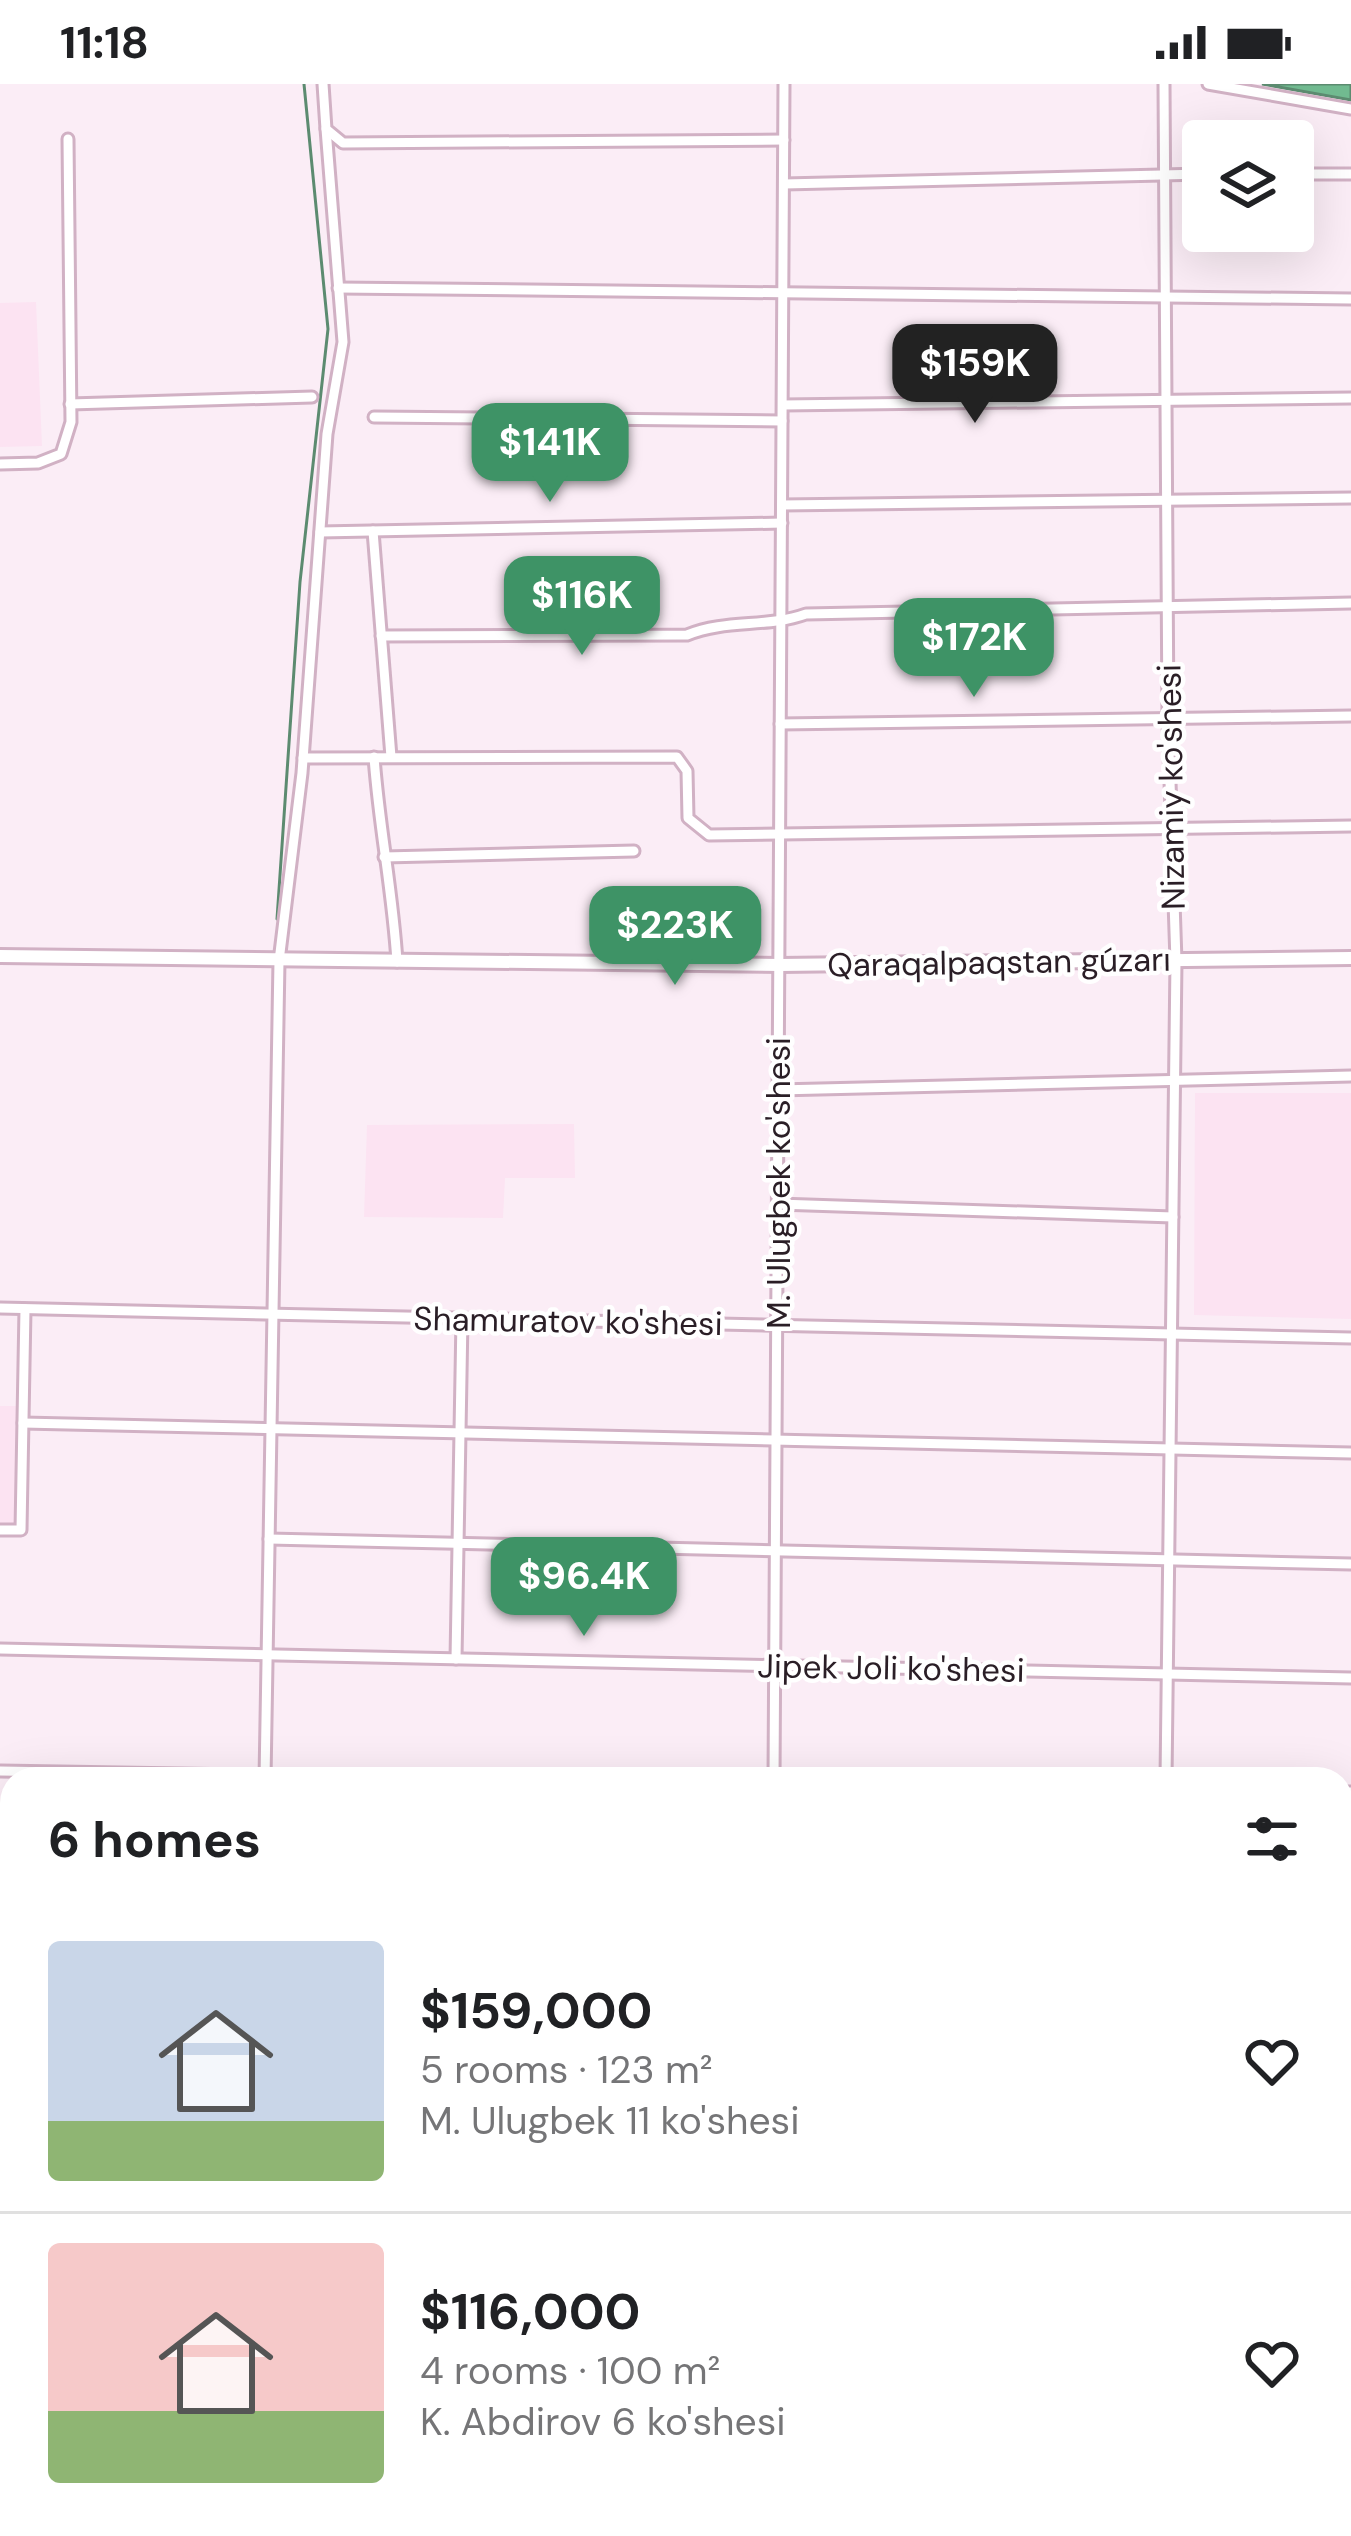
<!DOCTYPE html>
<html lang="en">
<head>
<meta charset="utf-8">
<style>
  body { margin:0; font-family:"DM Sans",sans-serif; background:#f2f2f2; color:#202124; height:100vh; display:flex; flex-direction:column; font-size:45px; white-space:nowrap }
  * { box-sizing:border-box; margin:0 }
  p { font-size:39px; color:#757577 }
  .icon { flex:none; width:66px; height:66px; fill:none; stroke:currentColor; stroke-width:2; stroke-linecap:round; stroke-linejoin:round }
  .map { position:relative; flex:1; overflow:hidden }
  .side { position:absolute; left:0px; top:1683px; width:1353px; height:771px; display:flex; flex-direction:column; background:#fff; border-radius:36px 36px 0 0; box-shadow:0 12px 48px #0002 }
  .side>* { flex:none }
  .fabs { position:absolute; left:1182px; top:36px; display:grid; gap:24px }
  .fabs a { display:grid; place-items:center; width:132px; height:132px; border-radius:12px; background:#fff; box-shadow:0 12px 48px #0002; font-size:60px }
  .price { position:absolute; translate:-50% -102px; padding:0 27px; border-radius:24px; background:#3e9366; color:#fff; font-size:39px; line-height:78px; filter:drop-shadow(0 3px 6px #0008) }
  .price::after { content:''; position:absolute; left:50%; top:72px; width:36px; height:27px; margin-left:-18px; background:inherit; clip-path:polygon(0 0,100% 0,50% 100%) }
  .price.current { background:#222; color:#fff }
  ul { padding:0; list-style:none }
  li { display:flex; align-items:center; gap:36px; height:300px; padding:0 48px }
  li+li { border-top:3px solid #e0e0e0 }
  li span { display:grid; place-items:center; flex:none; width:336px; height:240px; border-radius:12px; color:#555 }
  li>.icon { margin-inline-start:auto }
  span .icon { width:144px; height:144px; fill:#fffc; stroke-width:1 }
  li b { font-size:51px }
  h2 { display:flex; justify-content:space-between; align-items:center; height:144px; padding:0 48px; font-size:51px }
  .status { display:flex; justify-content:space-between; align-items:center; height:84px; padding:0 60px; background:#fff; direction:ltr }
  .status svg { height:33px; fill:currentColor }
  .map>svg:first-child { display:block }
  .built { fill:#fce3f2 }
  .water { fill:#71ba90; stroke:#5c8b70; stroke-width:3 }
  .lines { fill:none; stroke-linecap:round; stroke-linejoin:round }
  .stream { stroke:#5c8b70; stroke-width:3 }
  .minor-casing { stroke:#d1b1c4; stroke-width:15 }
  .tertiary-casing { stroke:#d1b1c4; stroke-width:18 }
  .minor { stroke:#fff; stroke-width:9 }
  .tertiary { stroke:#fff; stroke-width:12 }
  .rail { stroke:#958891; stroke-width:3; stroke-dasharray:18 9; stroke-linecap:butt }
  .labels { text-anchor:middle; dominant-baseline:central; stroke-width:9; stroke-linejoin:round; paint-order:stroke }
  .street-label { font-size:33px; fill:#2a1e26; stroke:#fff }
</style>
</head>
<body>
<div class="status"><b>11:18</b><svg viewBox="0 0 49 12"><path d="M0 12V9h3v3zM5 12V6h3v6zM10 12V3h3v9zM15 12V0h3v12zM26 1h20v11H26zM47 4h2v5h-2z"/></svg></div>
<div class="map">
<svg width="1351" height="2452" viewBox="0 0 1351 2452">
  <rect width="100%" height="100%" fill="#fbedf6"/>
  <g class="built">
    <path d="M 36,218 L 42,362 L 0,363 L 0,219 Z"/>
    <path d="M 1195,1009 L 1351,1009 L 1351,1235 L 1194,1231 Z"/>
    <path d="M 574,1040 L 575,1094 L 505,1094 L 503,1134 L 364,1133 L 367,1041 Z"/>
    <path d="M 0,1322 L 18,1322 L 17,1439 L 0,1439 Z"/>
    <path d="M 1341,2244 L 1351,2244 L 1351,2452 L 799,2452 L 788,2442 L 1341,2442 Z"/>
    <path d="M 254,2442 L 360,2442 L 362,2452 L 206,2452 Z"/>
    <path d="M 518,2442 L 673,2442 L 674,2452 L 518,2452 Z"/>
  </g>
  <path class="water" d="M 1262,0 L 1351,0 L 1351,16 Z"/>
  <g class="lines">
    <path class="stream" d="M 277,835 L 300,498 L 328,245 L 304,0"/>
    <defs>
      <g id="minor">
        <path d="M 323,0 L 326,45 L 343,59 L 784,56"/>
        <path d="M 1164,0 L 1168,638 L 1176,877 L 1166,1695"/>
        <path d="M 1208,0 L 1351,25"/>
        <path d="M 1293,90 L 1351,90"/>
        <path d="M 784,100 L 1203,90"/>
        <path d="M 338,204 L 1351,215"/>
        <path d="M 70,320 L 312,313"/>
        <path d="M 783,321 L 1351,314"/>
        <path d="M 374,333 L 782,337"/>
        <path d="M 0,380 L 38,379 L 61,370 L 71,338 L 68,55"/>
        <path d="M 782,421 L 1351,414"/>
        <path d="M 373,447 L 391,673"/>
        <path d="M 320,448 L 782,439"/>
        <path d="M 381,552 L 687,551 C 726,535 767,544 806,530 L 1351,519"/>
        <path d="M 780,640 L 1351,632"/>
        <path d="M 374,673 C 379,743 393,809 397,878"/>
        <path d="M 303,674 L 677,673 L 687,687 L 688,734 L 709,751 L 1351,742"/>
        <path d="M 384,773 L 634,767"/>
        <path d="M 778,1006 L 1351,992"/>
        <path d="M 778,1120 L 1173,1133"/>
        <path d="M 0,1224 L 1351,1254"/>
        <path d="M 23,1339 L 1351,1369"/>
        <path d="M 0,1446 L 21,1446 L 25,1225"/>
        <path d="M 269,1455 L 1351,1480"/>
        <path d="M 0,1565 L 1351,1594"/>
        <path d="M 456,1575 L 462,1234"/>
        <path d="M 0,1687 L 486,1695"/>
        <path d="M 265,1695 L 279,877 L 302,689 L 327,350 L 343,258 L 326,45"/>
        <path d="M 774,1695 L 784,0"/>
        <path d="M 1341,1708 L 1351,1708"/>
        <path d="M 1341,1821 L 1351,1821"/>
        <path d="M 0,2187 L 12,2187"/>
        <path d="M 502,2452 L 503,2442"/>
      </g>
      <g id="tertiary">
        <path d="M 0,872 L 780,881 L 1351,874"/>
        <path d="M 0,1922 L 12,1923"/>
        <path d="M 1341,1943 L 1351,1943"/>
      </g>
    </defs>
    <use href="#minor" class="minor-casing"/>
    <use href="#tertiary" class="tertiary-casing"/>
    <use href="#minor" class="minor"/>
    <use href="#tertiary" class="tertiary"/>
    <g class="rail">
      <path d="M 0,2211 L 12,2211"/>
      <path d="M 1341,2252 L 1351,2253"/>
      <path d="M 1341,2287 L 1351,2290"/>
      <path d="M 0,2337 L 12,2341"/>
      <path d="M 1341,2341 L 1351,2345"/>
      <path d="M 1341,2390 L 1351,2391"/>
      <path d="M 814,2442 L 827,2452"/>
      <path d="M 173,2452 L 205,2442"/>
    </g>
  </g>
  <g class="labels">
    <g class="street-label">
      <text transform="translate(1171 703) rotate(-91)">Nizamiy ko'shesi</text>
      <text transform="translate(999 878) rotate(-1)">Qaraqalpaqstan gúzarı</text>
      <text transform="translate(778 1099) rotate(-90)">M. Ulugbek ko'shesi</text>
      <text transform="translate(568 1237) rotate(1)">Shamuratov ko'shesi</text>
      <text transform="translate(891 1584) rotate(1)">Jipek Joli ko'shesi</text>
    </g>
  </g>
</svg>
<div class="fabs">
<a><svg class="icon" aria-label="layers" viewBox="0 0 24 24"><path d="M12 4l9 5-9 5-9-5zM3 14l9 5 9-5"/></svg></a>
</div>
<b class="price current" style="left:975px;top:342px">$159K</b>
<b class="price" style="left:550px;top:421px">$141K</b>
<b class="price" style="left:582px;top:574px">$116K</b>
<b class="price" style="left:974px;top:616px">$172K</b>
<b class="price" style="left:675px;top:904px">$223K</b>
<b class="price" style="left:584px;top:1555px">$96.4K</b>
<section class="side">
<h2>6 homes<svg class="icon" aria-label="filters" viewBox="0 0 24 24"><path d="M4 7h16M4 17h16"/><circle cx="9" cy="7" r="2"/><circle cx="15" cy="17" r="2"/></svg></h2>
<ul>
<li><span style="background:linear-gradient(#c9d6e8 75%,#8fb573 0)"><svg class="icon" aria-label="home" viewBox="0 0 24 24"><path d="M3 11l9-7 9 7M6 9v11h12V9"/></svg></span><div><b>$159,000</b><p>5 rooms · 123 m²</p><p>M. Ulugbek 11 ko'shesi</p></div><svg class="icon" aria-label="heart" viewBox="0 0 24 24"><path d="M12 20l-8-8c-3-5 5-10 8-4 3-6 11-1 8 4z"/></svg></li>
<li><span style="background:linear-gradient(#f6c9c9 70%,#8fb573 0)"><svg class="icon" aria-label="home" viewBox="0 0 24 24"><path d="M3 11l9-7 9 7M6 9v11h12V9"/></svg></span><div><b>$116,000</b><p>4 rooms · 100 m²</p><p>K. Abdirov 6 ko'shesi</p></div><svg class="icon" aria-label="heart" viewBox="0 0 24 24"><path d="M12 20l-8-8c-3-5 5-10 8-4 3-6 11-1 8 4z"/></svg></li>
</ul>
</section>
</div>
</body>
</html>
